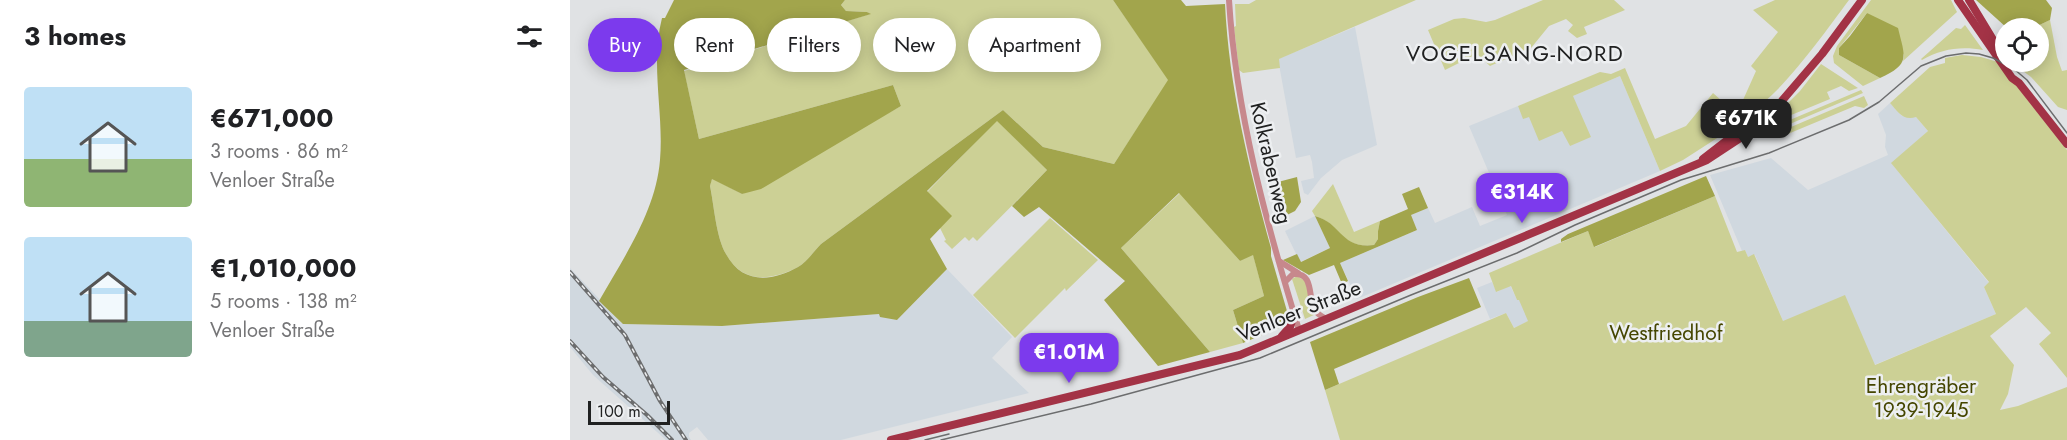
<!DOCTYPE html>
<html lang="en">
<head>
<meta charset="utf-8">
<style>
  body { margin:0; font-family:Jost,sans-serif; background:#f6f6f6; color:#202124; height:100vh; display:flex; flex-direction:column; font-size:22px; white-space:nowrap }
  * { box-sizing:border-box; margin:0 }
  p { font-size:20px; color:#757577 }
  .icon { flex:none; width:33px; height:33px; fill:none; stroke:currentColor; stroke-width:2; stroke-linecap:round; stroke-linejoin:round }
  .map { position:relative; flex:1; overflow:hidden }
  .side { display:flex; flex-direction:column; background:#fff; width:570px }
  .side>* { flex:none }
  .guide { position:absolute; left:18px; top:18px; width:570px; height:54px; display:flex; gap:12px }
  .controls { position:absolute; left:1425px; top:18px; display:grid; gap:12px }
  .controls a { display:grid; place-items:center; width:54px; height:54px; border-radius:50%; background:#fff; box-shadow:0 3px 15px #0003; font-size:30px }
  .scale { position:absolute; left:18px; bottom:15px; width:82px; box-sizing:border-box; padding-left:6px; border:3px solid #202121; border-top:0; font-size:16px; line-height:21px; white-space:nowrap; color:#202121; -webkit-text-stroke:4px #edeff1; paint-order:stroke }
  .price { position:absolute; translate:-50% -51px; padding:0 14px; border-radius:12px; background:#7c3aed; color:#fff; font-size:20px; line-height:39px; filter:drop-shadow(0 2px 3px #0008) }
  .price::after { content:''; position:absolute; left:50%; top:36px; width:18px; height:14px; margin-left:-9px; background:inherit; clip-path:polygon(0 0,100% 0,50% 100%) }
  .price.active { background:#222; color:#fff }
  ul { padding:0; list-style:none }
  li { display:flex; align-items:center; gap:18px; height:150px; padding:0 24px }
  li span { display:grid; place-items:center; flex:none; width:168px; height:120px; border-radius:6px; color:#555 }
  li>.icon { margin-inline-start:auto }
  span .icon { width:72px; height:72px; fill:#fffc; stroke-width:1 }
  li b { font-size:26px }
  h2 { display:flex; justify-content:space-between; align-items:center; height:72px; padding:0 24px; font-size:26px }
  .tag { padding:0 21px; border-radius:27px; background:#fff; box-shadow:0 3px 15px #0003; font-size:21px; line-height:54px }
  .tag.active { background:#7c3aed; color:#fff }
  main { display:flex; flex:1; min-height:0 }
  .map>svg:first-child { display:block }
  .built { fill:#d0d8df }
  .green { fill:#ccd095 }
  .forest { fill:#a2a54c }
  .lines { fill:none; stroke-linecap:round; stroke-linejoin:round }
  .minor { stroke:#c7888c; stroke-width:6 }
  .major { stroke:#a33346; stroke-width:8 }
  .tram { stroke:#6c6d6e; stroke-width:1.5 }
  .rail-casing { stroke:#6c6d6e; stroke-width:4 }
  .rail { stroke:#edeff1; stroke-width:1.5; stroke-dasharray:4.5; stroke-linecap:butt }
  .labels { text-anchor:middle; dominant-baseline:central; stroke-width:5; stroke-linejoin:round; paint-order:stroke }
  .street-label { font-size:21px; fill:#202121; stroke:#edeff1 }
  .park-label { font-size:21px; fill:#454600; stroke:#edeff1 }
  .neighbourhood-label { font-size:22px; letter-spacing:1.5px; fill:#202121; stroke:#edeff1 }
</style>
</head>
<body>
<main>
<section class="side">
<h2>3 homes<svg class="icon" aria-label="filters" viewBox="0 0 24 24"><path d="M4 7h16M4 17h16"/><circle cx="9" cy="7" r="2"/><circle cx="15" cy="17" r="2"/></svg></h2>
<ul>
<li><span style="background:linear-gradient(#bfe0f5 60%,#8fb573 0)"><svg class="icon" aria-label="home" viewBox="0 0 24 24"><path d="M3 11l9-7 9 7M6 9v11h12V9"/></svg></span><div><b>€671,000</b><p>3 rooms · 86 m²</p><p>Venloer Straße</p></div></li>
<li><span style="background:linear-gradient(#bfe0f5 70%,#7fa58c 0)"><svg class="icon" aria-label="home" viewBox="0 0 24 24"><path d="M3 11l9-7 9 7M6 9v11h12V9"/></svg></span><div><b>€1,010,000</b><p>5 rooms · 138 m²</p><p>Venloer Straße</p></div></li>
</ul>
</section>
<div class="map">
<svg width="1497" height="440" viewBox="0 0 1497 440">
  <rect width="100%" height="100%" fill="#e0e2e4"/>
  <g class="built">
    <path d="M 785,27 L 807,145 L 772,160 L 751,178 L 738,195 L 734,193 L 731,181 L 744,178 L 742,162 L 740,155 L 726,158 L 708,59 Z"/>
    <path d="M 1050,76 L 1090,171 L 787,299 L 770,263 L 847,230 L 840,215 L 858,208 L 865,223 L 902,207 L 910,226 L 937,215 L 899,126 L 948,106 L 953,118 L 959,116 L 993,131 L 1000,146 L 1003,96 Z"/>
    <path d="M 1320,103 L 1332,116 L 1346,117 L 1358,131 L 1322,164 L 1419,283 L 1414,287 L 1426,314 L 1304,365 L 1213,321 L 1185,255 L 1178,257 L 1175,250 L 1172,251 L 1140,175 L 1201,158 L 1238,190 L 1318,155 L 1315,147 L 1316,135 L 1308,114 Z"/>
    <path d="M 745,216 L 760,248 L 730,262 L 715,231 Z"/>
    <path d="M 0,268 L 53,324 L 152,326 L 309,314 L 327,320 L 377,269 L 442,337 L 422,358 L 459,393 L 271,440 L 138,440 L 127,427 L 119,433 L 119,437 L 121,440 L 96,440 L 23,375 L 0,347 Z"/>
    <path d="M 922,282 L 927,292 L 940,285 L 947,300 L 949,299 L 959,321 L 944,328 L 936,313 L 920,319 L 907,288 Z"/>
  </g>
  <g class="green">
    <path d="M 275,0 L 543,0 L 599,80 L 544,164 L 473,147 L 433,110 L 251,244 C 244,251 237,262 228,267 C 201,281 172,284 156,254 C 146,237 144,205 140,186 L 142,178 L 172,194 L 331,106 L 323,85 L 129,139 L 114,71 L 300,14 L 297,12 L 276,11 L 271,5 Z"/>
    <path d="M 686,0 L 846,0 L 709,59 L 710,68 L 673,73 L 669,70 L 664,27 L 666,26 L 665,4 L 679,4 Z"/>
    <path d="M 973,0 L 1044,0 L 1055,10 L 1014,27 L 1017,34 L 1007,38 L 998,31 L 1003,25 L 996,19 L 979,26 L 961,48 L 920,66 L 907,54 L 875,70 L 858,30 L 884,19 L 894,18 L 916,22 L 925,20 Z"/>
    <path d="M 1205,0 L 1279,0 C 1264,20 1203,106 1182,108 L 1173,100 L 1186,71 L 1181,66 L 1208,32 L 1183,10 Z"/>
    <path d="M 1301,0 L 1381,0 L 1387,12 L 1333,61 L 1334,55 L 1297,13 L 1269,48 L 1269,55 L 1310,78 L 1293,86 L 1264,63 L 1263,56 L 1267,46 Z"/>
    <path d="M 1480,20 L 1487,57 L 1492,71 L 1497,70 L 1497,110 L 1488,107 L 1461,77 L 1441,62 L 1468,62 L 1468,28 L 1463,28 Z"/>
    <path d="M 1395,25 L 1413,50 C 1391,46 1371,49 1352,60 L 1351,59 L 1386,28 L 1391,29 Z"/>
    <path d="M 1392,55 L 1411,57 L 1428,62 L 1497,150 L 1497,378 L 1469,344 L 1481,333 L 1456,307 L 1420,336 L 1444,365 L 1438,394 L 1430,410 L 1448,406 L 1497,387 L 1497,440 L 770,440 L 755,390 L 936,313 L 944,328 L 958,321 L 949,300 L 947,300 L 941,286 L 926,292 L 919,273 L 1018,231 L 1025,247 L 1145,196 L 1167,252 L 1175,250 L 1178,257 L 1184,254 L 1213,321 L 1275,295 L 1305,365 L 1426,314 L 1414,287 L 1419,282 L 1321,163 L 1358,131 L 1346,117 C 1333,121 1328,112 1320,103 L 1360,67 L 1375,63 L 1375,58 Z"/>
    <path d="M 1251,64 L 1288,88 L 1279,91 L 1271,86 L 1257,92 L 1260,99 L 1195,126 L 1230,91 Z"/>
    <path d="M 1055,68 L 1085,139 L 1116,126 L 1143,93 L 1169,116 L 1169,124 L 1113,160 L 1090,171 L 1050,76 L 1003,96 L 1021,137 L 1000,146 L 992,131 L 969,141 L 959,117 L 953,119 L 948,106 L 1030,72 L 1041,74 Z"/>
    <path d="M 1291,90 L 1293,93 L 1196,134 L 1194,131 Z"/>
    <path d="M 1294,96 L 1298,105 L 1294,108 L 1285,106 L 1213,136 L 1200,136 Z"/>
    <path d="M 427,120 L 477,170 L 407,241 L 403,237 L 399,241 L 395,237 L 382,249 L 374,241 L 376,240 L 370,228 L 381,216 L 357,192 Z"/>
    <path d="M 763,184 L 784,232 L 810,221 L 808,231 L 808,239 L 804,245 C 769,249 772,224 745,216 L 742,211 Z"/>
    <path d="M 610,193 L 670,261 L 683,254 L 694,296 L 663,310 L 673,343 L 640,352 L 551,248 Z"/>
    <path d="M 480,218 L 528,260 L 496,291 L 495,288 L 445,338 L 403,295 Z"/>
    <path d="M 727,276 L 735,281 L 746,314 L 735,319 L 722,279 Z"/>
  </g>
  <g class="forest">
    <path d="M 104,0 L 275,0 L 271,5 L 276,11 L 297,12 L 301,14 L 114,70 L 129,139 L 323,85 L 331,106 L 191,189 L 172,194 L 142,179 L 140,186 C 144,205 146,237 156,254 C 172,284 201,282 228,267 C 237,262 244,251 251,244 L 433,110 L 473,147 L 544,164 L 598,80 L 543,0 L 611,0 L 616,6 L 655,4 C 659,87 679,168 701,248 L 701,256 L 719,318 L 716,325 L 673,343 L 663,310 L 694,296 L 683,255 L 670,261 L 609,193 L 551,248 L 640,352 L 588,366 L 534,300 L 555,281 L 469,207 L 454,217 L 442,206 L 477,170 L 427,121 L 357,191 L 382,216 L 360,239 L 377,269 L 327,320 L 310,317 L 309,314 L 152,326 L 53,324 L 29,301 C 54,257 86,211 90,160 C 94,113 80,65 92,18 L 95,18 Z"/>
    <path d="M 1406,0 L 1476,0 L 1482,8 L 1480,20 L 1463,28 L 1437,28 Z"/>
    <path d="M 1297,13 L 1328,28 C 1335,57 1341,64 1310,78 L 1269,55 L 1269,48 L 1280,36 Z"/>
    <path d="M 1136,176 L 1145,196 L 1024,247 L 1018,231 L 991,242 L 991,239 L 998,234 Z"/>
    <path d="M 727,177 L 731,202 L 725,211 L 717,215 L 708,182 Z"/>
    <path d="M 849,187 L 858,208 L 841,215 L 847,230 L 770,263 L 778,281 L 772,284 L 764,265 L 739,275 L 713,260 L 727,254 L 731,262 L 760,248 L 745,216 C 772,223 770,249 804,245 L 808,239 L 808,231 L 810,221 L 838,209 L 832,194 Z"/>
    <path d="M 899,278 L 911,307 L 764,369 L 769,384 L 755,390 L 740,342 L 848,297 Z"/>
  </g>
  <g class="lines">
    <g class="minor">
      <path d="M 659,0 C 666,113 696,222 729,330"/>
      <path d="M 709,261 L 728,273"/>
      <path d="M 716,281 L 723,274 C 744,272 738,296 744,309 C 747,314 751,316 756,319"/>
    </g>
    <g class="major">
      <path d="M 1388,0 L 1442,78 L 1449,83 L 1497,144"/>
      <path d="M 1399,0 L 1436,61"/>
      <path d="M 1133,159 L 1173,128 L 1184,123"/>
      <path d="M 712,336 L 720,327 L 724,315"/>
      <path d="M 321,440 L 670,355 L 1137,160 L 1175,135 L 1186,123 L 1211,102 L 1252,54 L 1292,0"/>
    </g>
    <g class="tram">
      <path d="M 355,440 L 379,434"/>
      <path d="M 371,440 L 521,404 L 690,358 L 841,295 L 947,253 L 1005,225 L 1111,180 L 1199,153 L 1279,120 L 1309,102 L 1351,66 L 1376,56 L 1396,53 L 1409,54 L 1423,58 L 1444,69 L 1457,80 L 1497,133"/>
    </g>
    <defs>
      <g id="rail">
        <path d="M 0,272 L 55,335 L 90,401 L 116,440"/>
        <path d="M 0,341 L 33,377 L 77,415 L 102,440"/>
      </g>
    </defs>
    <use href="#rail" class="rail-casing"/>
    <use href="#rail" class="rail"/>
  </g>
  <g class="labels">
    <g class="street-label">
      <text transform="translate(701 163) rotate(77)">Kolkrabenweg</text>
      <text transform="translate(729 311) rotate(-22)">Venloer Straße</text>
    </g>
    <g class="park-label">
      <text x="1096" y="333">Westfriedhof</text>
      <text x="1351" y="386">Ehrengräber<tspan x="1351" dy="24">1939-1945</tspan></text>
    </g>
    <g class="neighbourhood-label">
      <text x="945" y="53">VOGELSANG-NORD</text>
    </g>
  </g>
</svg>
<div class="controls">
<a><svg class="icon" aria-label="locate" viewBox="0 0 24 24"><circle cx="12" cy="12" r="6"/><path d="M12 2v4M12 18v4M2 12h4M18 12h4"/></svg></a>
</div>
<div class="scale">100 m</div>
<b class="price active" style="left:1176px;top:150px">€671K</b>
<b class="price" style="left:952px;top:224px">€314K</b>
<b class="price" style="left:499px;top:384px">€1.01M</b>
<div class="guide">
<a class="tag active">Buy</a>
<a class="tag">Rent</a>
<a class="tag">Filters</a>
<a class="tag">New</a>
<a class="tag">Apartment</a>
</div>
</div>
</main>
</body>
</html>
